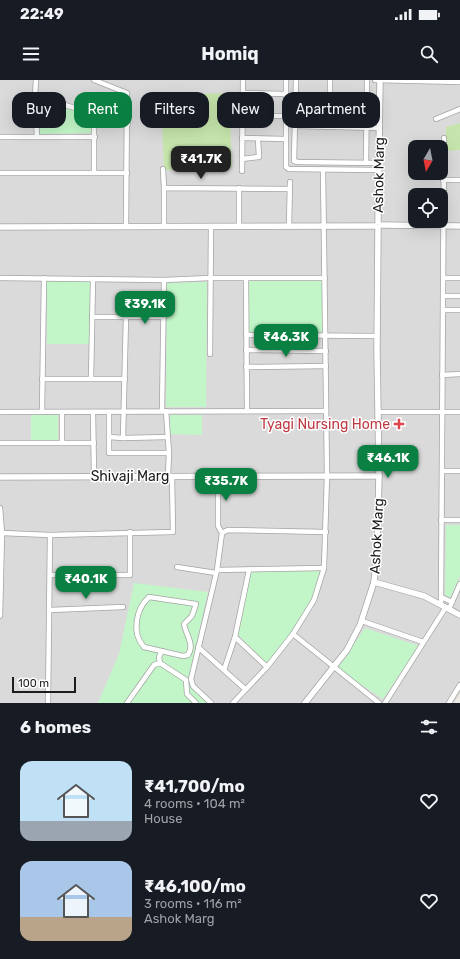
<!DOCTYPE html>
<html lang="en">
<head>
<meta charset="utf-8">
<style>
  body { margin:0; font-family:Rubik,sans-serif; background:#242831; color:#f1f3f6; height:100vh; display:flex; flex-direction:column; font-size:15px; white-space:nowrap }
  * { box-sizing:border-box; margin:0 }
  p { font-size:13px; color:#9ea1a6 }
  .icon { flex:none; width:22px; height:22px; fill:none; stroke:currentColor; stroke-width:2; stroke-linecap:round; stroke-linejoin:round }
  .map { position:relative; height:623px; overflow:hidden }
  .panel { display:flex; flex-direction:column; background:#171b24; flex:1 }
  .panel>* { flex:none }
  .top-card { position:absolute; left:12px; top:12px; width:436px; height:36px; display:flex; gap:8px }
  .needle { width:26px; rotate:190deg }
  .buttons { position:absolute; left:408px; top:60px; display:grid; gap:8px }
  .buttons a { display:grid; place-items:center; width:40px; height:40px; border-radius:8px; background:#171b24; box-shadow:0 4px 16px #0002; font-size:20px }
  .scale { position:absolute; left:12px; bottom:10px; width:64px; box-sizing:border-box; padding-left:4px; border:2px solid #1d1d1d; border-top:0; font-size:11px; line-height:14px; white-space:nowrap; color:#1d1d1d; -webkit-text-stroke:3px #fff; paint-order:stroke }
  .price { position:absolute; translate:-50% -34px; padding:0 9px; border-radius:8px; background:#0b8043; color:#fff; font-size:13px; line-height:26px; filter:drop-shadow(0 1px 2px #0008) }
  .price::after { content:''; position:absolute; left:50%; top:24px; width:12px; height:9px; margin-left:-6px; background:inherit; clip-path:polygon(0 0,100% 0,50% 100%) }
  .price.selected { background:#222; color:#fff }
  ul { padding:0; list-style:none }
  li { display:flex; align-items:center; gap:12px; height:100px; padding:0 20px }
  li span { display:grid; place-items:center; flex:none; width:112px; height:80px; border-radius:12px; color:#555 }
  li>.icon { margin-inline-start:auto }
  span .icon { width:48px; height:48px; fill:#fffc; stroke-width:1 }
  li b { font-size:17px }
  h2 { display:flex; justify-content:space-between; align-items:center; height:48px; padding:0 20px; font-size:17px }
  .chip { padding:0 14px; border-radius:12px; background:#171b24; box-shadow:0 4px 16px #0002; font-size:14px; line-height:36px }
  .chip.selected { background:#0b8043; color:#fff }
  .status { display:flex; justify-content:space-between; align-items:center; height:28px; padding:0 20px; background:#171b24; direction:ltr }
  .status svg { height:11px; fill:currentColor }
  header { display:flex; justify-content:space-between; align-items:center; height:52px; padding:0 20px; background:#171b24; font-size:18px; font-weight:700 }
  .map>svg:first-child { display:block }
  .residential { fill:#dbdada; fill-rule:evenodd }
  .grass { fill:#c6e5ac }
  .park { fill:#c2f6c8 }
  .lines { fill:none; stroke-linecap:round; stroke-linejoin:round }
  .minor-casing { stroke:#a4a4a4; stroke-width:6 }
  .tertiary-casing { stroke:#a4a4a4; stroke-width:7 }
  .minor { stroke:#fff; stroke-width:4.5 }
  .tertiary { stroke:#fff; stroke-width:5.5 }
  .health-dot { fill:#e0444e; stroke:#fff; stroke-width:1.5 }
  .labels { text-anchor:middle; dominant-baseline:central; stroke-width:3; stroke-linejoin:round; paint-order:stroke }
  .street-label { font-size:14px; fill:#1d1d1d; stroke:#fff }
  .health-label { font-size:14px; fill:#be3a42; stroke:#fff; text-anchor:end }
</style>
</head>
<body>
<div class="status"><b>22:49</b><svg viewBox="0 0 49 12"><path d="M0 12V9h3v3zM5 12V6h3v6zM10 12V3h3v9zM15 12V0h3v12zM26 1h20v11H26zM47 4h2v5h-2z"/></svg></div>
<header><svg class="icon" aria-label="menu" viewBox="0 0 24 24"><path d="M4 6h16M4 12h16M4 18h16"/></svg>Homiq<svg class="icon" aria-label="search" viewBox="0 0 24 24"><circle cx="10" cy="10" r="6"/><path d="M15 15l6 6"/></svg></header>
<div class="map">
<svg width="460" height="623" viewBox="0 0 460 623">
  <rect width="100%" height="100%" fill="#edeae3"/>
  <path class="residential" d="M 0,0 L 460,0 L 460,613 L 454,623 L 0,623 ZM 415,67 L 441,67 L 441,93 L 415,93 ZM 415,115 L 441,115 L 441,141 L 415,141 Z"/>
  <g class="grass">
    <path d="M 229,13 L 232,87 L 164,90 L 161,15 Z"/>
    <path d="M 460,43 L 460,70 L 446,71 L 446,47 Z"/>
  </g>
  <g class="park">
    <path d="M 38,19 L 91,34 L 92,53 L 39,54 Z"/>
    <rect x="47" y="201" width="43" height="63"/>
    <rect x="249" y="201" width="73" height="51"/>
    <path d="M 207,202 L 206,327 L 166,327 L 167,203 Z"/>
    <rect x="31" y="335" width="27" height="25"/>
    <path d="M 170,335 L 202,335 L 202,355 L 170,354 Z"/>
    <path d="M 446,445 L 460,445 L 460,496 L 449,520 L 445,517 Z"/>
    <path d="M 321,490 L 313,520 L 291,556 L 267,585 L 238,555 L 251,492 Z"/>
    <path d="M 134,503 L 208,512 L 190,592 C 189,609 196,612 207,623 L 98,623 L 119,574 Z"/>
    <path d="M 365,548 L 419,566 L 383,619 L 337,589 Z"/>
  </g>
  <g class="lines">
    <defs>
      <g id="minor">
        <path d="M 36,0 L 35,16 L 128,44"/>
        <path d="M 94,0 L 127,13 L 126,147"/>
        <path d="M 286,0 L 286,87 L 289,89 L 378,90"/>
        <path d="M 296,0 L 294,81 L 298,82 L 378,83"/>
        <path d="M 330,0 L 330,46"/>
        <path d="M 375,0 L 460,2"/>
        <path d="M 243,13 L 286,14"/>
        <path d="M 35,16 L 37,57"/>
        <path d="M 242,36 L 285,36"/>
        <path d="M 436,39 L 460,29"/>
        <path d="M 295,46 L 380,48"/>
        <path d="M 0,57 L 95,57"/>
        <path d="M 242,58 L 285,59"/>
        <path d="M 242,79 L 259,77 L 258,59"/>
        <path d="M 366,83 L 367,0"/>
        <path d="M 163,89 L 164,108"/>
        <path d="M 242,91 L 243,0"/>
        <path d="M 0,93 L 127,93"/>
        <path d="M 94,93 L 94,32"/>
        <path d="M 443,100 L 460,100"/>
        <path d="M 239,108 L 239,146"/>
        <path d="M 289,146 L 290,102"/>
        <path d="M 164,147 L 164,108 L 290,109"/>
        <path d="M 0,198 L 164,200 L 210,198 L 325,198"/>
        <path d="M 246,198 L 247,331"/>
        <path d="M 443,198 L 460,198"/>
        <path d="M 443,216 L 460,216"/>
        <path d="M 443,230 L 460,230"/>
        <path d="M 92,237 L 164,237"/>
        <path d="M 126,237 L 123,358 L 168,357"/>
        <path d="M 246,255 L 377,256"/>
        <path d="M 246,270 L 326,271"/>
        <path d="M 210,274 L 211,146"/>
        <path d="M 246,287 L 326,286"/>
        <path d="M 442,295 L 460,294"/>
        <path d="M 42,299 L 125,299"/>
        <path d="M 91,299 L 93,199"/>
        <path d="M 162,331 L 164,200"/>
        <path d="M 166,331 L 169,373 L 168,396"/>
        <path d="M 0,332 L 326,331"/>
        <path d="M 42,332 L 44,198"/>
        <path d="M 62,332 L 62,363"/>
        <path d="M 93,332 L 94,396"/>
        <path d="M 109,332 L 109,373 L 169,373"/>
        <path d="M 378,332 L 460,332"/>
        <path d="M 109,357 L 123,358"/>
        <path d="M 0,363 L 94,363"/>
        <path d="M 442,391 L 460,391"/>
        <path d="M 218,395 L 218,446 L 222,453"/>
        <path d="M 0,428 L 2,453 L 0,536"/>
        <path d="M 441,440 L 460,440"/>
        <path d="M 2,453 L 50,455 L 173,452 L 172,396"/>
        <path d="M 177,487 L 216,493"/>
        <path d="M 217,490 L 324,488"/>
        <path d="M 249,490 L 235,557 L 267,587"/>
        <path d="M 50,495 L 130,495 L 130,452"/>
        <path d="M 149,517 L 196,524 L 192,536 L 184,544 C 186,556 195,564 188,575 L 183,576 L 144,567 C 131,553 136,529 149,517 Z"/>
        <path d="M 441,517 L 452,522"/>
        <path d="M 441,524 L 444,58"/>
        <path d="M 449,529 L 460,504"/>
        <path d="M 50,530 L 123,527"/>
        <path d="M 362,541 L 423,562"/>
        <path d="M 293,554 L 379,623"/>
        <path d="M 198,567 L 245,609"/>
        <path d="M 160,583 L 186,600 L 187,614 L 196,623"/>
        <path d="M 224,590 L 235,557"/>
        <path d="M 48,623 L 50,455"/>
        <path d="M 127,623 L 154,585 L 160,583 L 159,577 L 162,571"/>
        <path d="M 211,623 L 193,606 L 191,599 L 217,490 L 222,453 L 228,450 L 326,452"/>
        <path d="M 233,623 L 267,587 L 293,554 L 314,520 L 324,488 L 327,396 L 323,89"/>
        <path d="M 385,623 L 446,527"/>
        <path d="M 449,623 L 460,605"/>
      </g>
      <g id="tertiary">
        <path d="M 378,142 L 380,0"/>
        <path d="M 381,145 L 460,146"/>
        <path d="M 0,147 L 375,146"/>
        <path d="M 0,397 L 379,396"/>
        <path d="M 374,502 L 424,516 L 460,535"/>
        <path d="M 305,623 L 347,570 L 360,545 L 374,502 L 377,474 L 379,396 L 377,270 L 378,148"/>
      </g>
    </defs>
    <use href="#minor" class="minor-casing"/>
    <use href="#tertiary" class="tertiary-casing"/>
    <use href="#minor" class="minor"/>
    <use href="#tertiary" class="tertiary"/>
  </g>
  <path class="health-dot" d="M397 338h4v4h4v4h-4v4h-4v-4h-4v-4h4z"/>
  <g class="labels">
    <g class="street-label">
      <text transform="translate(379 95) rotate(-89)">Ashok Marg</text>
      <text x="130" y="396">Shivaji Marg</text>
      <text transform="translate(377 456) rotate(-87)">Ashok Marg</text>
    </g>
    <g class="health-label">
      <text x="390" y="344">Tyagi Nursing Home</text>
    </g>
  </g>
</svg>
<div class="buttons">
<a><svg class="needle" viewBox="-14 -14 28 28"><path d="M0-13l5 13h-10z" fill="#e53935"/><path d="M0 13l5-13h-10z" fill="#9ea1a6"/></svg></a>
<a><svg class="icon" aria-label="locate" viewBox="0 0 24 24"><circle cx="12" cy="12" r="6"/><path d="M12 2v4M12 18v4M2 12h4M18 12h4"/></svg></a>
</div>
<div class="scale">100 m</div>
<b class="price selected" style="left:201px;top:100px">₹41.7K</b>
<b class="price" style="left:145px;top:245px">₹39.1K</b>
<b class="price" style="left:286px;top:278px">₹46.3K</b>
<b class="price" style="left:388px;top:399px">₹46.1K</b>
<b class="price" style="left:226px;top:422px">₹35.7K</b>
<b class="price" style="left:86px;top:520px">₹40.1K</b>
<div class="top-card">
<a class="chip">Buy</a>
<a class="chip selected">Rent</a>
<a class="chip">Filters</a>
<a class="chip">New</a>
<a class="chip">Apartment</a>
</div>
</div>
<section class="panel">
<h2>6 homes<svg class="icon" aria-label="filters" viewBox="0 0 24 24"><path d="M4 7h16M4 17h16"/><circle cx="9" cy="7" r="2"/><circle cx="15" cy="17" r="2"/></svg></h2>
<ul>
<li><span style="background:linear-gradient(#bfe0f5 75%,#9aa5b1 0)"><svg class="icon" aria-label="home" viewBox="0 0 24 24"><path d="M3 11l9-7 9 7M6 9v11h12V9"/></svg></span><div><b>₹41,700/mo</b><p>4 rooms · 104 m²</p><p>House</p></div><svg class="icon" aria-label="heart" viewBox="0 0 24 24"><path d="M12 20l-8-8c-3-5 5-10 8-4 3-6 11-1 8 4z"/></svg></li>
<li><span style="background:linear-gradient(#a9c7e8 70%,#b9a48a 0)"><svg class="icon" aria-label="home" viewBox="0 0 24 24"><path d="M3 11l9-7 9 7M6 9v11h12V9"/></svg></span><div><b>₹46,100/mo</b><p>3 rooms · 116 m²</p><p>Ashok Marg</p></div><svg class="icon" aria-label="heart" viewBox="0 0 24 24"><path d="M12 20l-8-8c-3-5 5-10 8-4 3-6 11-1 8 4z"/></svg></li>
</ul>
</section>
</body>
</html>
